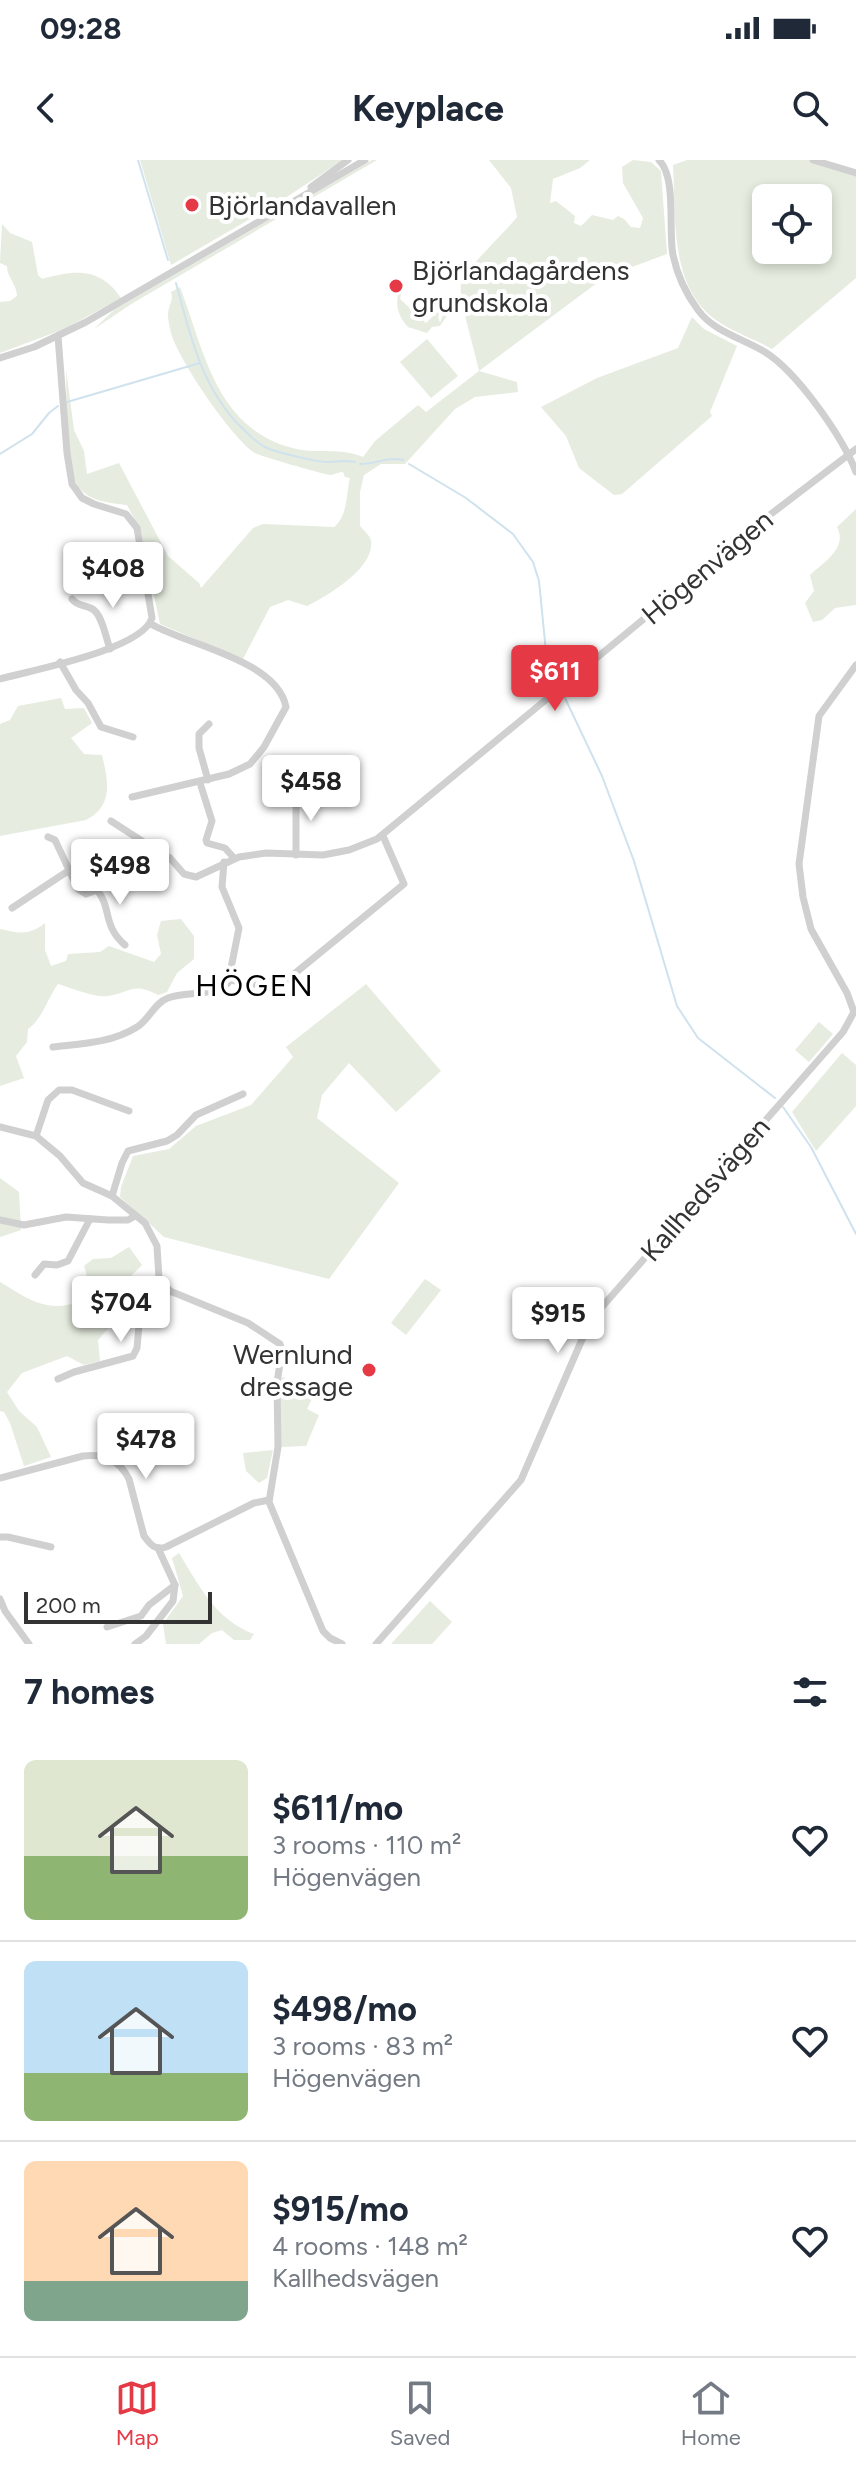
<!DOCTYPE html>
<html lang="en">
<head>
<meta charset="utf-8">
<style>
  body { margin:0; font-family:Figtree,sans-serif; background:#f2f2f3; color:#1f2937; height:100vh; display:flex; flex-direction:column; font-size:30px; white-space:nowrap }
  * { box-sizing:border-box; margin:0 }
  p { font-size:26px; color:#747a83 }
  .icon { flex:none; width:44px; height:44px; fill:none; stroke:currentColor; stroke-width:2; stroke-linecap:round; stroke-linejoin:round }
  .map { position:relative; height:1484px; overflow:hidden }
  .sheet { display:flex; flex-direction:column; background:#fff; flex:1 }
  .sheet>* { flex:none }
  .tools { position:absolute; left:752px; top:24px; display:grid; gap:16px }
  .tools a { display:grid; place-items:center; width:80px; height:80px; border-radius:12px; background:#fff; box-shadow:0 4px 12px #0003; font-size:40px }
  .scale { position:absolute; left:24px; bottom:20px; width:188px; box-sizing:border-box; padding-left:8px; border:4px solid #333; border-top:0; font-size:22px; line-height:28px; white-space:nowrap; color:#333; -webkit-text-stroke:6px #fff; paint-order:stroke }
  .price { position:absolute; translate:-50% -68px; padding:0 18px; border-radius:8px; background:#fff; color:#222; font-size:26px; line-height:52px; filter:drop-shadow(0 2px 4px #0008) }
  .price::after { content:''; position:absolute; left:50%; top:48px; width:24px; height:18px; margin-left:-12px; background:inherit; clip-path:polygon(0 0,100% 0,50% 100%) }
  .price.current { background:#e63946; color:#fff }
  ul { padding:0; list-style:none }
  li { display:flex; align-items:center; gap:24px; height:200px; padding:0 24px }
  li+li { border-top:2px solid #e0e1e3 }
  li span { display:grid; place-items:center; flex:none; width:224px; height:160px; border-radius:12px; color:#555 }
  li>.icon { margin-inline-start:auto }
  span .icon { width:96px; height:96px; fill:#fffc; stroke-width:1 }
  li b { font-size:34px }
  h2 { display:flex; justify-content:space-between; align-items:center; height:96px; padding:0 24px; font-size:34px }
  .status { display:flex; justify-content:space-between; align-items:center; height:56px; padding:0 40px; background:#fff; direction:ltr }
  .status svg { height:22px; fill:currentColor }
  header { display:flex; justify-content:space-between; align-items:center; height:104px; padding:0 24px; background:#fff; font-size:36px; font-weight:700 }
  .dock { display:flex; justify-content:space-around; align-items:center; height:112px; border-top:2px solid #e0e1e3; background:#fff; font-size:22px; color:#747a83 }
  .dock a { display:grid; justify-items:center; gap:4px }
  .dock .current { color:#e63946 }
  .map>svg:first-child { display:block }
  .green { fill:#e6ecdf; fill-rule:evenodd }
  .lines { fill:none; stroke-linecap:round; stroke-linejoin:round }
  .stream { stroke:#cfe2ee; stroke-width:2 }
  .minor { stroke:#d0d0d0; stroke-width:7 }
  .poi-dot { fill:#e63946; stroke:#fff; stroke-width:3 }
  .labels { text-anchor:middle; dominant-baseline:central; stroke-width:8; stroke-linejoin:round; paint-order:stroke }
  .poi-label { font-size:28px; fill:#333; stroke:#fff; text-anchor:start }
  .street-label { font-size:28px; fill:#333; stroke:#fff }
  .neighbourhood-label { font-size:30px; letter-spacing:2px; fill:#000; stroke:#fff }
</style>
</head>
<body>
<div class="status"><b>09:28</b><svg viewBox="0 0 49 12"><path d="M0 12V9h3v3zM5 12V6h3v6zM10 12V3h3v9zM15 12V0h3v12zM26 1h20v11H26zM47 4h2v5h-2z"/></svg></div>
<header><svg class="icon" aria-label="back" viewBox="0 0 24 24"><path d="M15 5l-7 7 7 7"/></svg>Keyplace<svg class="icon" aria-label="search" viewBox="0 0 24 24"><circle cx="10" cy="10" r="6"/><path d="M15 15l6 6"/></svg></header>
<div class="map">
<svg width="856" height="1484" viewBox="0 0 856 1484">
  <rect width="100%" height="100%" fill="#fff"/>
  <g class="green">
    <path d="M 140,0 L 343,0 L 276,44 L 171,105 Z"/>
    <path d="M 372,0 L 377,0 L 133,143 L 94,169 L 114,150 Z"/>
    <path d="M 489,0 L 590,0 L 580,8 L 553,19 L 550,43 L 556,41 L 575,56 L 574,63 L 581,66 L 592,55 L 613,60 L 618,56 L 624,59 L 631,67 L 640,68 L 643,58 L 623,23 L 622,7 L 633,0 L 651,2 L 661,11 L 667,94 L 605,117 L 479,211 L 517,222 L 518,232 L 475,237 L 455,249 L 405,304 L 381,304 L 364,315 L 360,332 L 360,366 C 364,371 370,375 371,381 C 375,408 327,436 307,446 L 288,440 L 270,447 L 243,499 L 160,464 L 141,372 L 127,345 C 111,343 92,342 80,329 C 64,311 67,234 66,209 L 74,270 L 84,291 L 87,314 L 119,303 L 168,396 L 199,423 L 201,428 L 253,368 L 263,364 L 334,367 C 348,356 346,334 350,318 L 345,317 L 343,312 C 339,312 335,314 331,315 C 326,315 260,296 255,293 C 232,279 178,199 171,173 C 170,168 168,160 168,155 C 168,145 174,141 171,132 L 180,127 C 205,193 216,270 296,289 C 318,294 339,287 363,297 L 375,281 L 418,245 L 426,252 L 479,211 C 476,195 458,136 461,125 C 466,107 504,74 517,57 L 511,28 Z"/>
    <path d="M 687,0 L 810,0 L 856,15 L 856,118 L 772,189 C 753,178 729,171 712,157 C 669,122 676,54 673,5 ZM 766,38 L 818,38 L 818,90 L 766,90 Z"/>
    <path d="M 2,64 L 10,73 L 32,82 L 38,115 L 42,119 C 75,110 100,107 121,138 L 64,169 L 0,193 L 0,142 L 10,141 L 17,136 C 17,124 7,118 7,106 L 0,103 Z"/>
    <path d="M 400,129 L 402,130 L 400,139 L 426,163 L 442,148 L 438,156 L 440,163 L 446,147 L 450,145 L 448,154 L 440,166 L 432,167 L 427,173 L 408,167 C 398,156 394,144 400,129 Z"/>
    <path d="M 692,157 L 704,169 L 737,186 L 710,252 L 712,256 L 622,334 L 614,335 L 579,308 L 566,276 L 541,247 L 597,218 L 678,188 Z"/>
    <path d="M 427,179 L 458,216 L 431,238 L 400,202 Z"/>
    <path d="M 856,349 L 856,445 L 835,448 L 822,460 L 813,462 L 805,443 L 814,431 L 810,415 C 824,402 848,388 837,367 Z"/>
    <path d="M 61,538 L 65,549 L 84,548 L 92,563 L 71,578 L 84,594 L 102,595 C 108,620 114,646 86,660 L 0,676 L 0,564 L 10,560 L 18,546 Z"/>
    <path d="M 181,759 L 194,776 L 194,799 L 177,813 L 167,832 L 158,835 C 133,822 132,832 108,836 C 94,838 72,828 58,824 C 47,839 43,858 28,869 L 27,882 L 16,896 L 24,918 L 0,926 L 0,769 C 19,773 29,776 45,763 L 45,790 L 51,806 L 66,801 L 68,794 L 100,792 L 109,786 L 154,802 L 161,794 L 157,775 L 161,761 Z"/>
    <path d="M 366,824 L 441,911 L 396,952 L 349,903 L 322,935 L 317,958 L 399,1023 L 329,1119 L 164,1077 L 120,1037 L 121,1027 L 133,996 L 169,989 L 196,966 L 251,945 L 293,897 L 286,887 Z"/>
    <path d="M 819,862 L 833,874 L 809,902 L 795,890 Z"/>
    <path d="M 842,893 L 856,905 L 856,946 L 816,991 L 792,952 Z"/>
    <path d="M 0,1018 L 19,1032 L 21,1070 L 0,1077 Z"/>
    <path d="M 129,1087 L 142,1105 L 119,1128 L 116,1134 L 121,1141 L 151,1146 L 140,1158 L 112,1164 L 98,1180 L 100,1201 L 84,1205 L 67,1196 L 22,1213 L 7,1232 L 19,1251 L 37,1267 L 51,1297 L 24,1306 L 10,1263 L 4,1252 L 0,1251 L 0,1122 C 28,1139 48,1154 81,1141 C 88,1127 89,1120 84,1106 L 93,1099 L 111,1098 Z"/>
    <path d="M 425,1119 L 441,1130 L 406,1175 L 391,1163 Z"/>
    <path d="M 283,1217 L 315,1233 L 307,1249 L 319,1255 L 306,1286 L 281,1287 L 280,1220 Z"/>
    <path d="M 273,1290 L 267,1318 L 259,1323 L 246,1311 L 243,1293 Z"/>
    <path d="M 179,1393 C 199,1426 216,1460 254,1474 L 250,1480 L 234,1480 L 222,1470 L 212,1473 L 199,1484 L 166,1484 L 163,1464 L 183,1436 L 172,1398 Z"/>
    <path d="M 430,1441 L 452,1462 L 432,1484 L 391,1484 Z"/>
  </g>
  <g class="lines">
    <g class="stream">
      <path d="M 138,0 L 168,100"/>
      <path d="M 176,123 C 190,175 202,229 242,268 C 252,277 259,286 272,290 C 285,294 320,303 331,302 C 340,301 346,300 355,302"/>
      <path d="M 67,242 L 200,203"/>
      <path d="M 0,294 L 32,274 L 49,253 L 58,246"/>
      <path d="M 360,304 C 374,305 387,296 403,300"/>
      <path d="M 409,304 L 466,338 L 513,374 L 533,402 L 539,421 L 546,492 L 559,524"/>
      <path d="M 564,536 L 602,616 L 634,701 L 677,846 L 698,878 L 775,938"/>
      <path d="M 783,947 L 811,987 L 856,1074"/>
    </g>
    <g class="minor">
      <path d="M 659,0 C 677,18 668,70 673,95 C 677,114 686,134 698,150 C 714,172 742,178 765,192 C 797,212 842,276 856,312"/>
      <path d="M 813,0 L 856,13"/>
      <path d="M 311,27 L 348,0"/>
      <path d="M 0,198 L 34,187 L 86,162 L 365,0"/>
      <path d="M 72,439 C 79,448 88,444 95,451 C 103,459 106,478 110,489"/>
      <path d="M 60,502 L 76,530 L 88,543 L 101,567 L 133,577"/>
      <path d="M 0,519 C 32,510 142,490 152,458 L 137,368 L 126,354 L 94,344 L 82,338 L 72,324 L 67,293 L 58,176"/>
      <path d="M 208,620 L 199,588 L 199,574 L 209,564"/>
      <path d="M 201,626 L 212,661 L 206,680 L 207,683 L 225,688 L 234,698"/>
      <path d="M 296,630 L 296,695"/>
      <path d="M 132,637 L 229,614 L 250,604 L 264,587 L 286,547 C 277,500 187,485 151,464"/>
      <path d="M 111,661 L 142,681 L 144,686"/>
      <path d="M 48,677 L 55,680 L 78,729 L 86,734 L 97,730 L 98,724 L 144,686 L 170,698 L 184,714 L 196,717 L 239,697 L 266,693 L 323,695 L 349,690 L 377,679 L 771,354 L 856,289"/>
      <path d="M 97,730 C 112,748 102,765 125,785"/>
      <path d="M 12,748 L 68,711"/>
      <path d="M 230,820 L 277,828 L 404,724 L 383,676"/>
      <path d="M 854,852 L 847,833 L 811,769 L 803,737 L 799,704 L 819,556 L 856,505"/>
      <path d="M 53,887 C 80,884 112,883 137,867 C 149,860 154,843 168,838 C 187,831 212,837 228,823 L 239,768 L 222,727 L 224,702"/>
      <path d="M 0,967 L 36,976 L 60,996 L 83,1023 L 112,1036 L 145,1063 L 157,1086 L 159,1118 L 170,1131 L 248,1163 L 280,1184 L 282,1190 L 277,1223 L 278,1287 L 269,1342 L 323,1471 L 330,1478 L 342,1484"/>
      <path d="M 36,976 L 48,940 L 59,930 L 72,930 L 129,951"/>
      <path d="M 112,1036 L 122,1003 L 128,991 L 167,981 L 177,975 L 196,955 L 243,934"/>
      <path d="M 0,1060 L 24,1065 L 66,1057 L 108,1060 L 128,1060 L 135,1056"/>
      <path d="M 35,1115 L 44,1104 L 57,1105 L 68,1101 L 90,1059"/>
      <path d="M 58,1219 L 74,1212 L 133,1196 L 137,1188 L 139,1165 L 170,1131"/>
      <path d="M 0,1318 L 83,1296 C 104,1294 119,1299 129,1319 L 144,1376 C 150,1384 155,1391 166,1387 L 254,1343 L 269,1340"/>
      <path d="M 0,1377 L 8,1377 L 51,1387"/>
      <path d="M 0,1439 L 5,1451 L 29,1484"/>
      <path d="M 107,1467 L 141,1456 L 149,1445 L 175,1425 L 158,1388"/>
      <path d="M 135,1484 L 146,1476 L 173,1441 L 175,1425"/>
      <path d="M 376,1484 L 521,1320 L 587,1168 L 601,1148 L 843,872 L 854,852"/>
    </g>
  </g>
  <g class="poi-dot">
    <circle cx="192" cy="45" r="8"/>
    <circle cx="396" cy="126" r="8"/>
    <circle cx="369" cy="1210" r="8"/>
  </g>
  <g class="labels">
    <g class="poi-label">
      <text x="208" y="45">Björlandavallen</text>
      <text x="412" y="110">Björlandagårdens<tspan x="412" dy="32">grundskola</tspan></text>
      <text x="353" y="1194" text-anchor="end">Wernlund<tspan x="353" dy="32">dressage</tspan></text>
    </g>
    <g class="street-label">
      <text transform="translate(707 407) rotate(-40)">Högenvägen</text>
      <text transform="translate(705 1029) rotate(-49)">Kallhedsvägen</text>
    </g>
    <g class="neighbourhood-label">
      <text x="255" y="825">HÖGEN</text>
    </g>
  </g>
</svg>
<div class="tools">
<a><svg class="icon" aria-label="locate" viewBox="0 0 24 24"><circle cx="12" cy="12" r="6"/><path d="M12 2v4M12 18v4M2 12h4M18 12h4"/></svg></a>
</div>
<div class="scale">200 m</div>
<b class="price" style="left:113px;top:450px">$408</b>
<b class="price current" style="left:555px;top:553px">$611</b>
<b class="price" style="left:311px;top:663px">$458</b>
<b class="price" style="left:120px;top:747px">$498</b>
<b class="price" style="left:121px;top:1184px">$704</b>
<b class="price" style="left:558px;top:1195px">$915</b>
<b class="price" style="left:146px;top:1321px">$478</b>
</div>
<section class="sheet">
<h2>7 homes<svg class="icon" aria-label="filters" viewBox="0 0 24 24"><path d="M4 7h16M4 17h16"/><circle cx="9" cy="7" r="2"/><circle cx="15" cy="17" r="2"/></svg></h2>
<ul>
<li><span style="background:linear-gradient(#dfe7d0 60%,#8fb573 0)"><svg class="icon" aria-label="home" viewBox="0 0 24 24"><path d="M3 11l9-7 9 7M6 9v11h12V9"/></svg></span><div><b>$611/mo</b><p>3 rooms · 110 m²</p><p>Högenvägen</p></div><svg class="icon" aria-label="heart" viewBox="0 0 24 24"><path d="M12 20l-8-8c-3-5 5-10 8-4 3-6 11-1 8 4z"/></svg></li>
<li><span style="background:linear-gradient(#bfe0f5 70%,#8fb573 0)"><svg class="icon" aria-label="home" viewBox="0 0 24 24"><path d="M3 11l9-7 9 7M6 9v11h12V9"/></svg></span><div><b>$498/mo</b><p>3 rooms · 83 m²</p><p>Högenvägen</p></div><svg class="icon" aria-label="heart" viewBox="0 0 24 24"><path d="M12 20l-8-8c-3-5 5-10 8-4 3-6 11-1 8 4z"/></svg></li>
<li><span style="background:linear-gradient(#ffd9b3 75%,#7fa58c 0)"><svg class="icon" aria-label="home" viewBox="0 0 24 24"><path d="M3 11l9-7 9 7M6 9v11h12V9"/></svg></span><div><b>$915/mo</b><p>4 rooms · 148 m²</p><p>Kallhedsvägen</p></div><svg class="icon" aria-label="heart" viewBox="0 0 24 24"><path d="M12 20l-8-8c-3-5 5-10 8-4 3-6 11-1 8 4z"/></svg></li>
</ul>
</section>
<nav class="dock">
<a class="current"><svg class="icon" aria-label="map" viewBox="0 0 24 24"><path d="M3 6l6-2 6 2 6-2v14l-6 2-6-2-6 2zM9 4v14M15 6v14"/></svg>Map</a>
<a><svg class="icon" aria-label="saved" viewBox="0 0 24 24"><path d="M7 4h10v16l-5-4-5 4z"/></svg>Saved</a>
<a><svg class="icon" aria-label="home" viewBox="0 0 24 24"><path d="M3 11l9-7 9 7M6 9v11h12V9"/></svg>Home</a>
</nav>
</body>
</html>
